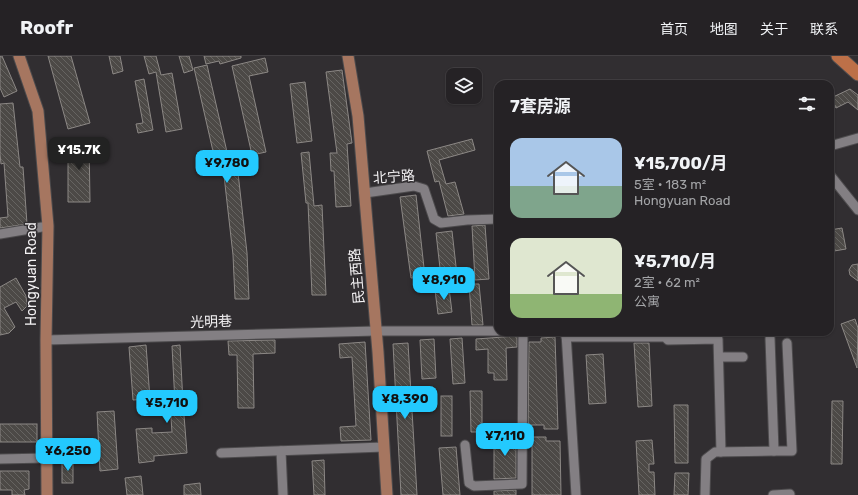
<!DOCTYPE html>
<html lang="zh">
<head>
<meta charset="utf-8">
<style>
  body { margin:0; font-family:Rubik,"Noto Sans SC",sans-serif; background:#2d2a2d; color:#f1f3f6; height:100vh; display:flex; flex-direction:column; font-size:15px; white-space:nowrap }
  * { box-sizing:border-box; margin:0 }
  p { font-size:13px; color:#a3a4a7 }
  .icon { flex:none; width:22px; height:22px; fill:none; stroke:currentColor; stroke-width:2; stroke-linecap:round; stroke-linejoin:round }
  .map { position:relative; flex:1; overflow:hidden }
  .sheet { position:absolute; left:494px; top:24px; width:340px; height:256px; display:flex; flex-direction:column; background:#252225; border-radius:12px; box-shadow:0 1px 3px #0004,0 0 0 1px #423f42 }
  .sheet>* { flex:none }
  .fabs { position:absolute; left:446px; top:12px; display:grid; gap:8px }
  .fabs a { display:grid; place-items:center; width:36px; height:36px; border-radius:8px; background:#252225; box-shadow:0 1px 3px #0004,0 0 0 1px #423f42; font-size:20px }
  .price { position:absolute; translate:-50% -34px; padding:0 9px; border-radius:8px; background:#23c9fe; color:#111; font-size:13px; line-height:26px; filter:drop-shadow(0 1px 2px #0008) }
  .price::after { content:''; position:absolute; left:50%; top:24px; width:12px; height:9px; margin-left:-6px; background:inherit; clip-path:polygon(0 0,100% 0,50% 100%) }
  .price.on { background:#222; color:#fff }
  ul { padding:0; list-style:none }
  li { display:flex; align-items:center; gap:12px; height:100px; padding:0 16px }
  li span { display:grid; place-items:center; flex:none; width:112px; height:80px; border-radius:12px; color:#555 }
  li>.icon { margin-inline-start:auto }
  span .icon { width:48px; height:48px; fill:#fffc; stroke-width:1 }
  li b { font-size:17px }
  h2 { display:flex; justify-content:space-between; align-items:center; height:48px; padding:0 16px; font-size:17px }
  header { display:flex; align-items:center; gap:24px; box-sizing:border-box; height:56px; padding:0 20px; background:#252225; border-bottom:1px solid #423f42 }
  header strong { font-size:19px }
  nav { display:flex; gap:22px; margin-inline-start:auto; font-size:14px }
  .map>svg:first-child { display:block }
  .building { fill:url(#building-back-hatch); stroke:#8c8885 }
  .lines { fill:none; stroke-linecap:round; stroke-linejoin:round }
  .minor-casing { stroke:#4d4b4d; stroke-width:11 }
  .major-casing { stroke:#4d4b4d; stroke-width:13 }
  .highway-casing { stroke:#4d4b4d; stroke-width:15 }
  .minor { stroke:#837f83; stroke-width:9 }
  .major { stroke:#a67660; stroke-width:11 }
  .highway { stroke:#bd7048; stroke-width:13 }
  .labels { text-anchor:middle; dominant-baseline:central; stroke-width:3; stroke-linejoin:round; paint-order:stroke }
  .street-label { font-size:14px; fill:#f3f1f3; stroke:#312e31 }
</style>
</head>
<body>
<header>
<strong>Roofr</strong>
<nav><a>首页</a><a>地图</a><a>关于</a><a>联系</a></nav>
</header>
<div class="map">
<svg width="858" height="439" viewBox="0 0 858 439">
  <defs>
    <pattern id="building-back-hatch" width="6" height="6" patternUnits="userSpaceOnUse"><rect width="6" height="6" fill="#4c4946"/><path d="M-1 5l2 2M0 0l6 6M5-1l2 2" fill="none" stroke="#666461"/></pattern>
  </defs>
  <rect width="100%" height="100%" fill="#312e31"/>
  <g class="building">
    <path d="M 0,0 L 2,0 L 17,35 L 4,41 L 0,32 Z"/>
    <path d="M 48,0 L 71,0 L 90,67 L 68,73 Z"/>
    <path d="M 109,0 L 120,0 L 123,15 L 113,18 Z"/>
    <path d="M 144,0 L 156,0 L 161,19 L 172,17 L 182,73 L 166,76 L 156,16 L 149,18 Z"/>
    <path d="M 179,0 L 189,0 L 193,14 L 184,17 Z"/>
    <path d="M 204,0 L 241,0 L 241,2 L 220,8 L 219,5 L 206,8 Z"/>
    <path d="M 265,2 L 268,16 L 249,20 L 266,96 L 252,99 L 232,10 Z"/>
    <path d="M 207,9 L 230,109 L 237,108 L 247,197 L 249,243 L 235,243 L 233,199 L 222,102 L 215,104 L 194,12 Z"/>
    <path d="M 342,14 L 352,87 L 347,88 L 351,150 L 336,151 L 334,115 L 331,115 L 330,97 L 337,97 L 326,16 Z"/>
    <path d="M 144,23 L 153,74 L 138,77 L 136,68 L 143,67 L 135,25 Z"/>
    <path d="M 305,26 L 312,85 L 297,87 L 290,28 Z"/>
    <path d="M 850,33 L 858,39 L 858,54 L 848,46 L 836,52 L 831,42 Z"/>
    <path d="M 13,47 L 20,111 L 23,111 L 27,168 L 0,172 L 0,162 L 8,161 L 4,107 L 1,108 L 0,98 L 0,48 Z"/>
    <path d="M 472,83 L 475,94 L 439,104 L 446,128 L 455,126 L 464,158 L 448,160 L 439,125 L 435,126 L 427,95 Z"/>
    <path d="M 68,84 L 89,84 L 90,146 L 68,146 Z"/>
    <path d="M 309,96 L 314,150 L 322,149 L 326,239 L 312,239 L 308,147 L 306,147 L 301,97 Z"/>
    <path d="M 416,139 L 425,221 L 411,222 L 400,141 Z"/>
    <path d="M 485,169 L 489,223 L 475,224 L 472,170 Z"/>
    <path d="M 842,172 L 846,193 L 834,195 L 830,174 Z"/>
    <path d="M 452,175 L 457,219 L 441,221 L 436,177 Z"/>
    <path d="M 858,208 L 858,225 L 850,219 L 849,214 L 852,209 Z"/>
    <path d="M 16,222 L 26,240 L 27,250 L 22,255 L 16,246 L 4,252 L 15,271 L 9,277 L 0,279 L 0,231 Z"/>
    <path d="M 469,228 L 479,228 L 483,269 L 472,269 Z"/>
    <path d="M 449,232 L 452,256 L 438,258 L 435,234 Z"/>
    <path d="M 855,263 L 858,272 L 857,312 L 841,268 Z"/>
    <path d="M 517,280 L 517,291 L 506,292 L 507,324 L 494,324 L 494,317 L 488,317 L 488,293 L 476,294 L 476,283 Z"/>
    <path d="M 555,281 L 558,373 L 544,373 L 544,369 L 528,369 L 529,286 L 541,286 L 541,282 Z"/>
    <path d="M 462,282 L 465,327 L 453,328 L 450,283 Z"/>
    <path d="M 434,283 L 436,322 L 422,323 L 420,284 Z"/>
    <path d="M 275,284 L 275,297 L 253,298 L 254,352 L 238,352 L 237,299 L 229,299 L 228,285 Z"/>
    <path d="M 365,286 L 371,384 L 341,385 L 340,371 L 356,370 L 352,301 L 340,302 L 339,288 Z"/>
    <path d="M 408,287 L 417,439 L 401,439 L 393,288 Z"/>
    <path d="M 634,287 L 649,287 L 652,350 L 638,351 Z"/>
    <path d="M 146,289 L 150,343 L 133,344 L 129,291 Z"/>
    <path d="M 180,289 L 183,347 L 187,397 L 154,400 L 154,405 L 139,407 L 136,373 L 152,372 L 152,377 L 172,376 L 170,348 L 175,347 L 172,290 Z"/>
    <path d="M 603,298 L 606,347 L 589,348 L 586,299 Z"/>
    <path d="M 470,335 L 482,335 L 482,376 L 471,376 Z"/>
    <rect x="441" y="340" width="11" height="40"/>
    <path d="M 832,345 L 843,345 L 842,408 L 831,408 Z"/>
    <path d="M 674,349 L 688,349 L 688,407 L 675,407 Z"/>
    <path d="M 114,355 L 118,413 L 100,415 L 97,356 Z"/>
    <rect x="0" y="368" width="37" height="18"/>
    <path d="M 494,380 L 516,380 L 516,422 L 494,423 Z"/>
    <path d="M 532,381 L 546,381 L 546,385 L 560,385 L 561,439 L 532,439 Z"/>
    <path d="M 652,384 L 654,408 L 649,408 L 649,416 L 654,416 L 655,439 L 639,439 L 636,385 Z"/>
    <path d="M 456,391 L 460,439 L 443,439 L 439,392 Z"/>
    <path d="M 324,404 L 325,439 L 314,439 L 312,405 Z"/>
    <rect x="62" y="406" width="11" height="21"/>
    <path d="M 0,415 L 29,415 L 29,433 L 24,434 L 25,439 L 12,439 L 12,434 L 0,434 Z"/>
    <path d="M 675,417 L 689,417 L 688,439 L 674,439 Z"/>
    <path d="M 141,420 L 143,439 L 127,439 L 125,422 Z"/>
    <path d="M 200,427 L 201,439 L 184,439 L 184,429 Z"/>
    <path d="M 516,434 L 516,439 L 494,439 L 494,435 Z"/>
  </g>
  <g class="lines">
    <defs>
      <g id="minor">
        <path d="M 830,90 L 858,82"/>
        <path d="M 830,119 L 858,154"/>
        <path d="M 365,137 L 414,130 L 424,133 L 434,163 L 441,167 L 467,164 L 498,163"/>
        <path d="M 0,178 L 48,170"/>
        <path d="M 566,277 L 576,439"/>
        <path d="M 566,281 L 665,281 L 668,284 L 718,283 L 721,396"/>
        <path d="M 46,284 L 376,275 L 498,275"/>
        <path d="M 719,301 L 743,301"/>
        <path d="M 465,389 L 469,427 L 474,430 L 522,428 L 523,276"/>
        <path d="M 281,395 L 283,439"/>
        <path d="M 774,395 L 792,395 L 787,287"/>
        <path d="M 221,397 L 384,391"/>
        <path d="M 0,403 L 46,402"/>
        <path d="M 705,439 L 706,403 L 715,396 L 774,395 L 770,282"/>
        <path d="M 773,439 L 790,438"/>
      </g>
      <g id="major">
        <path d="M 19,0 L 38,55 L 48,170 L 46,284 L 47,439"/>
        <path d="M 348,0 L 358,60 L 378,296 L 387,439"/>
      </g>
      <path id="highway" d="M 838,0 L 858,18"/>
    </defs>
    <use href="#minor" class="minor-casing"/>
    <use href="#major" class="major-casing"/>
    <use href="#highway" class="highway-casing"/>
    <use href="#minor" class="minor"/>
    <use href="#major" class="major"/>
    <use href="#highway" class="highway"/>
  </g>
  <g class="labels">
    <g class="street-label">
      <text transform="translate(394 121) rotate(-4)">北宁路</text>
      <text transform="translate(31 218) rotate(-90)">Hongyuan Road</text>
      <text transform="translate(357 220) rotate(-95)">民主西路</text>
      <text transform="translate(211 266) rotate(-2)">光明巷</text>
    </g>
  </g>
</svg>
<div class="fabs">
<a><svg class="icon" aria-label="layers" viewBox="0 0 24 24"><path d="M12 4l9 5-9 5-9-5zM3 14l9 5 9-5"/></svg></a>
</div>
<b class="price on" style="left:79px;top:115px">¥15.7K</b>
<b class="price" style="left:227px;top:128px">¥9,780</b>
<b class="price" style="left:444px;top:245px">¥8,910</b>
<b class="price" style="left:405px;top:364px">¥8,390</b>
<b class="price" style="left:167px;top:368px">¥5,710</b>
<b class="price" style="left:505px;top:401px">¥7,110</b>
<b class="price" style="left:68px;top:416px">¥6,250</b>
<section class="sheet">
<h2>7套房源<svg class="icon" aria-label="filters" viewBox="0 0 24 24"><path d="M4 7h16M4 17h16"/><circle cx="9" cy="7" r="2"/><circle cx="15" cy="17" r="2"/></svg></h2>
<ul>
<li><span style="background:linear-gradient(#a9c7e8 60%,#7fa58c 0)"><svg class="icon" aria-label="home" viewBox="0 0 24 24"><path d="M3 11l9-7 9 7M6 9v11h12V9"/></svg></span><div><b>¥15,700/月</b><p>5室 · 183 m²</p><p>Hongyuan Road</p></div></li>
<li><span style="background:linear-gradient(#dfe7d0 70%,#8fb573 0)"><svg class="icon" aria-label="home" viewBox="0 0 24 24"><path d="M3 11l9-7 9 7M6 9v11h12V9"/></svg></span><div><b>¥5,710/月</b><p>2室 · 62 m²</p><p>公寓</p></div></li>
</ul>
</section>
</div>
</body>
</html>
